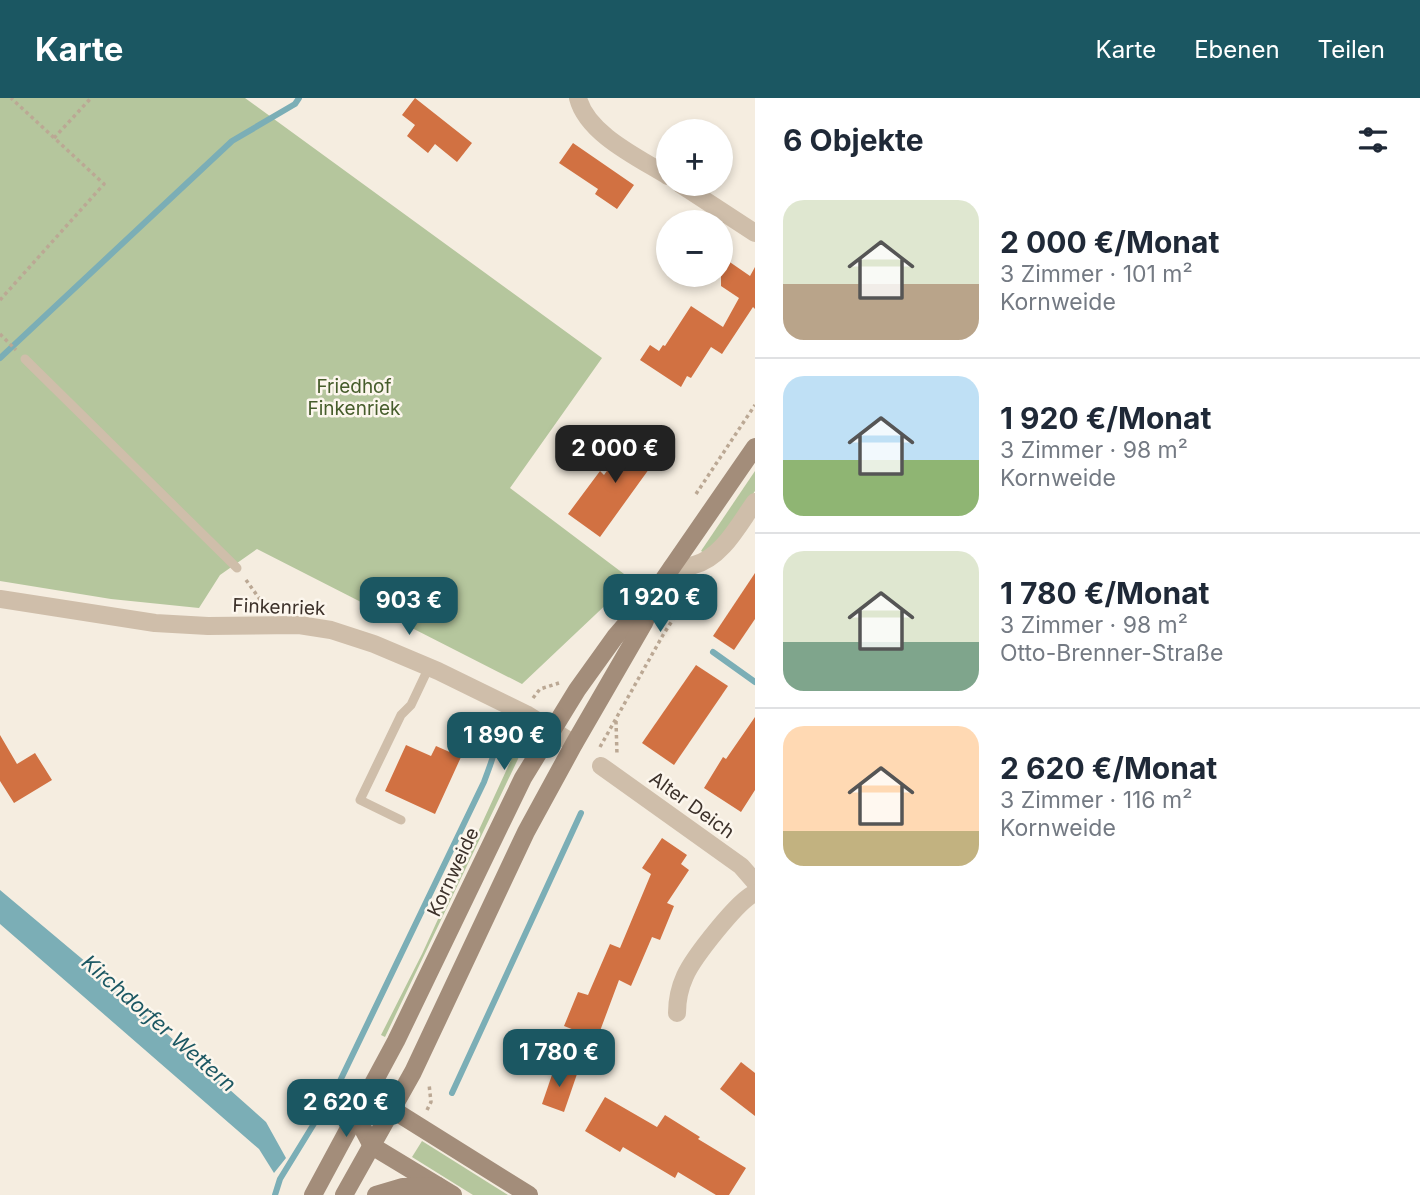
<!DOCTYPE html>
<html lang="de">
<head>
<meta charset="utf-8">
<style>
  body { margin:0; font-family:Inter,sans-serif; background:#f6f6f7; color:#1f2937; height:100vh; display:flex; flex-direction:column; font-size:26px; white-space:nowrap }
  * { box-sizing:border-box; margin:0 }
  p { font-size:23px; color:#747a83 }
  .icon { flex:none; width:38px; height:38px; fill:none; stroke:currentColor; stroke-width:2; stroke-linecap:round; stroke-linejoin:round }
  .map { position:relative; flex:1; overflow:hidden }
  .sheet { display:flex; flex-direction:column; background:#fff; width:665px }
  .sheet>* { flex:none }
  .buttons { position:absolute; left:656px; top:21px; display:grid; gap:14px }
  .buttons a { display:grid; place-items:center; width:77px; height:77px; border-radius:50%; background:#fff; box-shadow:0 4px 10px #0003; font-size:35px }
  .price { position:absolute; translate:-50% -60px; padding:0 16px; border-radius:14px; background:#1b5762; color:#fff; font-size:23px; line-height:46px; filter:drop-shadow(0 2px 4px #0008) }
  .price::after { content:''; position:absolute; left:50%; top:42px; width:21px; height:16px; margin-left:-10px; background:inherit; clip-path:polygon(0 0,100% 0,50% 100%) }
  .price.on { background:#222; color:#fff }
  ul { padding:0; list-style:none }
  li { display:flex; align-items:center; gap:21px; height:175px; padding:0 28px }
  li+li { border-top:2px solid #e0e1e3 }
  li span { display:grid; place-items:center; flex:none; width:196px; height:140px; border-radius:21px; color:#555 }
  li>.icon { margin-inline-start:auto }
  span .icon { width:84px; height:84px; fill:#fffc; stroke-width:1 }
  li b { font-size:30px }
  h2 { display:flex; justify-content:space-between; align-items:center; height:84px; padding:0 28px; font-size:30px }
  header { display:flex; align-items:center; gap:42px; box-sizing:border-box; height:98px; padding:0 35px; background:#1b5762; color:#fff }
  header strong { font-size:33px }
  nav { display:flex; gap:38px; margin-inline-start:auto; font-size:24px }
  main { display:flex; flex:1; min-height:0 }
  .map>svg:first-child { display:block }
  .green { fill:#b5c69d }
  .water { fill:#7baeb6 }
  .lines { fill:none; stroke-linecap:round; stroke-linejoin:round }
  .stream { stroke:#7baeb6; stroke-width:6 }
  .building { fill:#d17142 }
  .path { stroke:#bba894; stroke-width:3.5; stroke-dasharray:3.5 3.5; stroke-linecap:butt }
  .lane { stroke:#cfbeaa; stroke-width:9 }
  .street { stroke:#cfbeaa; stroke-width:18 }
  .secondary { stroke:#a38d7a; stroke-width:18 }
  .labels { text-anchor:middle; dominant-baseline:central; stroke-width:5; stroke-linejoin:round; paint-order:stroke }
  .park-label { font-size:19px; fill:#465d2b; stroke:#fcf6ed }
  .street-label { font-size:19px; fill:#3c312a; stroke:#fcf6ed }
  .water-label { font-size:21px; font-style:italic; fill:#1b5762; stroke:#fcf6ed }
</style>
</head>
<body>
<header>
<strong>Karte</strong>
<nav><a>Karte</a><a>Ebenen</a><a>Teilen</a></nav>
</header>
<main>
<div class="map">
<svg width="755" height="1097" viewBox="0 0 755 1097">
  <rect width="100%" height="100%" fill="#f5ede0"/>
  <g class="green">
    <path d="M 0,0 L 245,0 L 602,260 L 510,390 L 632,482 L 522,586 L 257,451 L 220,477 L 199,510 L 111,501 L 0,483 Z"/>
    <path d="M 755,373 L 755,393 L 723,440 L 704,455 L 701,453 Z"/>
    <path d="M 521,635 L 524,641 L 518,661 L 385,939 L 381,937 L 422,856 L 512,660 Z"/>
    <path d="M 422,1043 L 508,1097 L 473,1097 L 412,1059 Z"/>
  </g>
  <path class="water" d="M 0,792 L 87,865 L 266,1024 L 286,1060 L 274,1075 L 259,1051 L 0,826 Z"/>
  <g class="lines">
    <g class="stream">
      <path d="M 0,260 L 232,43 L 295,6 L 299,0"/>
      <path d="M 713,554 L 755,584"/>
      <path d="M 452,995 L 581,715"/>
      <path d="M 275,1097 L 280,1081 L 339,985 L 484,684 C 491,664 501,644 495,623"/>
    </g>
  </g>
  <g class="building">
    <path d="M 415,0 L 472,45 L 457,64 L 435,46 L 428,55 L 407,38 L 415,27 L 402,17 Z"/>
    <path d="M 573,45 L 634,87 L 617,111 L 595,96 L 598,91 L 559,65 Z"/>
    <path d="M 721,158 L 750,178 L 755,169 L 755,211 L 753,209 L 722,256 L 711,249 L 691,280 L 687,278 L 681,289 L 640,262 L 650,247 L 659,253 L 663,247 L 665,248 L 691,208 L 723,229 L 739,200 L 721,188 Z"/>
    <path d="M 635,334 L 662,353 L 600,439 L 568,416 L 600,373 L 604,377 Z"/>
    <path d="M 755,475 L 755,521 L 734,552 L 713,538 Z"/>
    <path d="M 696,567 L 728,588 L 674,667 L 642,645 Z"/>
    <path d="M 755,619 L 755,692 L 741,714 L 704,690 L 723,659 L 726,661 Z"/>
    <path d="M 0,637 L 17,666 L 35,655 L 52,682 L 14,705 L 0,683 Z"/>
    <path d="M 406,647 L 431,658 L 436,648 L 461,659 L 435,716 L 385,693 Z"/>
    <path d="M 662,740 L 687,757 L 681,766 L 689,772 L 667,805 L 674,808 L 660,842 L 652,839 L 631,888 L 619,882 L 597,941 L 564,928 L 578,894 L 588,897 L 610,846 L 620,850 L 651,776 L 642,770 Z"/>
    <path d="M 741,964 L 755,975 L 755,1018 L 720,991 Z"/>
    <path d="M 555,968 L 577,976 L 564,1014 L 542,1006 Z"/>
    <path d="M 605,999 L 657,1029 L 665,1017 L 700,1039 L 698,1041 L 746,1070 L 729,1097 L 716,1097 L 678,1074 L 675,1080 L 623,1049 L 620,1054 L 585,1033 Z"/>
  </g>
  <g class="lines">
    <g class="path">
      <path d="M 54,40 L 91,0"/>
      <path d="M 0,202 L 104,86 L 11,0"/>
      <path d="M 0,236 L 16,252"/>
      <path d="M 696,396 L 755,307"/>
      <path d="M 246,482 L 264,507"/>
      <path d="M 533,600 L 540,591 L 559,585"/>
      <path d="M 616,623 L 617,657"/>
      <path d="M 600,649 L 663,537 L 695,487"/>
      <path d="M 505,668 L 519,633"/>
      <path d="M 427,1012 L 431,1004 L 429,986"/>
    </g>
    <g class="lane">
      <path d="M 25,261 L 237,470"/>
      <path d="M 401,722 L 360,702 L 401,617 L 411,607 L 429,569"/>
    </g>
    <g class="street">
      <path d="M 578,0 C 587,36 639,60 668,78"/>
      <path d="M 680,86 L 755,135"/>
      <path d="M 672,469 C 679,469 687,469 694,467 C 722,460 739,426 755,404"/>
      <path d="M 0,501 L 155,525 L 208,528 L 299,527 L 331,532 L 374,546 L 438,573 L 526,616 L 574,646"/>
      <path d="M 601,668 L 741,768 L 755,784"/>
      <path d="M 677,915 C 677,902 680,889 685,878 C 693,860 738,802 755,795"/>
    </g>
    <g class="secondary">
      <path d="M 357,1016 L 376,1011 L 393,1012 L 529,1097"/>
      <path d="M 357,1016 L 363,1031 L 372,1048 L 453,1097"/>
      <path d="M 313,1097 L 396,943 L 523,680 L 577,592 L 615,539 L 659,488 L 755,349"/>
      <path d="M 344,1097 L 413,974 L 526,734 L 574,646 L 644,525 L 654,501"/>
      <path d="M 376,1097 L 403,1089 L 438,1088"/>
    </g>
  </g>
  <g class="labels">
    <g class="park-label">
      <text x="354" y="288">Friedhof<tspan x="354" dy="22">Finkenriek</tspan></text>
    </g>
    <g class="street-label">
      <text transform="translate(279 509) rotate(2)">Finkenriek</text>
      <text transform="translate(692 707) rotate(36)">Alter Deich</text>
      <text transform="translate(453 774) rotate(-65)">Kornweide</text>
    </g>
    <g class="water-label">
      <text transform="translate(159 925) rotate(41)">Kirchdorfer Wettern</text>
    </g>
  </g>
</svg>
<div class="buttons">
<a>+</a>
<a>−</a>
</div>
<b class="price on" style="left:615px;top:387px">2 000 €</b>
<b class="price" style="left:660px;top:536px">1 920 €</b>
<b class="price" style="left:409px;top:539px">903 €</b>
<b class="price" style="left:504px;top:674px">1 890 €</b>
<b class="price" style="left:559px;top:991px">1 780 €</b>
<b class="price" style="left:346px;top:1041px">2 620 €</b>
</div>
<section class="sheet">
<h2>6 Objekte<svg class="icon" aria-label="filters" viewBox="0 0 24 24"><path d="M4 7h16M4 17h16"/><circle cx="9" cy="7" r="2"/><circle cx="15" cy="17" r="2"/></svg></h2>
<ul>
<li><span style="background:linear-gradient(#dfe7d0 60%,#b9a48a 0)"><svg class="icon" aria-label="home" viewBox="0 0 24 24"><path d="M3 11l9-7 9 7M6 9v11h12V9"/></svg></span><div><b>2 000 €/Monat</b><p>3 Zimmer · 101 m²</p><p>Kornweide</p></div></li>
<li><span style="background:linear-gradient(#bfe0f5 60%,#8fb573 0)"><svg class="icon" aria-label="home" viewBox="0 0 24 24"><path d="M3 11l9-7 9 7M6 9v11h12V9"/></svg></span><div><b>1 920 €/Monat</b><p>3 Zimmer · 98 m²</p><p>Kornweide</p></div></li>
<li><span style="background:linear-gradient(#dfe7d0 65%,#7fa58c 0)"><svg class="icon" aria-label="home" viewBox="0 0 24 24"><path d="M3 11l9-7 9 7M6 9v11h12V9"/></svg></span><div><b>1 780 €/Monat</b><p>3 Zimmer · 98 m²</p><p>Otto-Brenner-Straße</p></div></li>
<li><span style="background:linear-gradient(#ffd9b3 75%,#c2b280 0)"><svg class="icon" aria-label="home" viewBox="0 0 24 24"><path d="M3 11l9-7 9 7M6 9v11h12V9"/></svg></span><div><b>2 620 €/Monat</b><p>3 Zimmer · 116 m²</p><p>Kornweide</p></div></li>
</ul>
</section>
</main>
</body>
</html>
